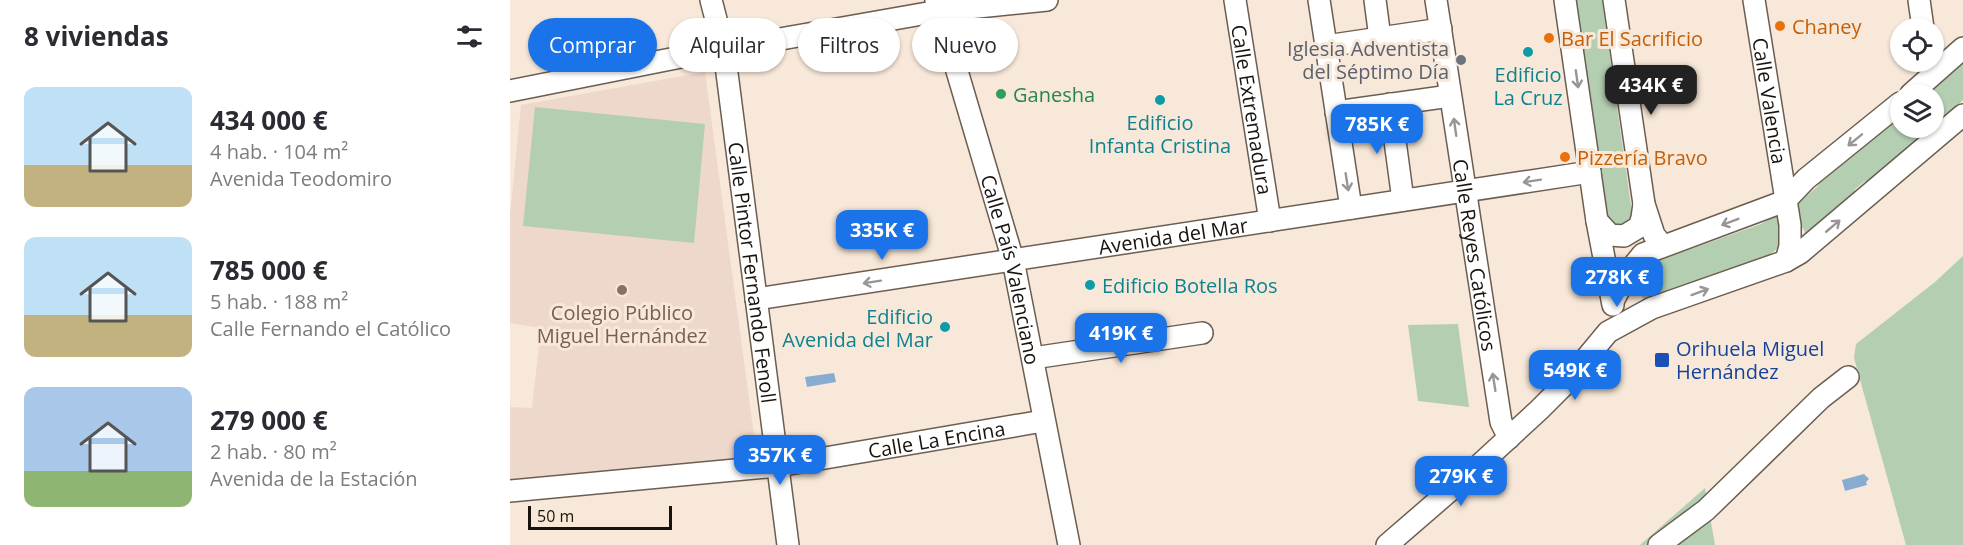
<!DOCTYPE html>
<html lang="es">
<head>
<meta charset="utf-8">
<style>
  body { margin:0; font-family:"Open Sans",sans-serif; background:#f2f2f3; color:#2b2b33; height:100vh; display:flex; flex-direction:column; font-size:22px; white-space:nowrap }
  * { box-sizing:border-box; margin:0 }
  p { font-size:20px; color:#7c7c81 }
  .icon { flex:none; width:33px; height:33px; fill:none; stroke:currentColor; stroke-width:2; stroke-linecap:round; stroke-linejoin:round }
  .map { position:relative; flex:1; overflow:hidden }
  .side { display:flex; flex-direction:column; background:#fff; width:510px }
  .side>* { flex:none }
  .hud { position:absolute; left:18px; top:18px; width:570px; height:54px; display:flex; gap:12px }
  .fabs { position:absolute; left:1380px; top:18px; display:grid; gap:12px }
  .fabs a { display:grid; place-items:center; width:54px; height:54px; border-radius:50%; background:#fff; box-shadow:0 2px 4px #0004; font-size:30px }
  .scale { position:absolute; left:18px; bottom:15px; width:144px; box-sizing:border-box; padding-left:6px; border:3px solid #19130e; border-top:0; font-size:16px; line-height:21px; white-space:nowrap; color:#19130e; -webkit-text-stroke:4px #f8e8d9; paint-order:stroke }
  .price { position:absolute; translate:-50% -51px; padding:0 14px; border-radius:12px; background:#1a73e8; color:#fff; font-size:20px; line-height:39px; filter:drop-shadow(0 2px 3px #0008) }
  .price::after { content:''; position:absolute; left:50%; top:36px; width:18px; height:14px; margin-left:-9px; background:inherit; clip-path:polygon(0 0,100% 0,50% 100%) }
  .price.selected { background:#222; color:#fff }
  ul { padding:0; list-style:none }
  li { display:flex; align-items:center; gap:18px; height:150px; padding:0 24px }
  li span { display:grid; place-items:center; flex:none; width:168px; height:120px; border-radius:12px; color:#555 }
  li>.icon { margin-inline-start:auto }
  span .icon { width:72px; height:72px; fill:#fffc; stroke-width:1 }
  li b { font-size:26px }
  h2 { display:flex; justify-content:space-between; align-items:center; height:72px; padding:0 24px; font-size:26px }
  .tag { padding:0 21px; border-radius:27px; background:#fff; box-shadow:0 2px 4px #0004; font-size:21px; line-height:54px }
  .tag.selected { background:#1a73e8; color:#fff }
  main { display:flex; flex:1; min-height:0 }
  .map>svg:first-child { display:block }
  .education { fill:#eed8cb }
  .green { fill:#b4ceb1 }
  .water { fill:#88acd1 }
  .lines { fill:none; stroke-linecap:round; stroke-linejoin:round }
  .minor-casing { stroke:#6b5e51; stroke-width:24 }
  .minor { stroke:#fff; stroke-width:21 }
  .oneway { stroke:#989593 }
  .food-dot { fill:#e8710a; stroke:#f8e8d9; stroke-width:2 }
  .culture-dot { fill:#0f9aa8; stroke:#f8e8d9; stroke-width:2 }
  .worship-dot { fill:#6b7280; stroke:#f8e8d9; stroke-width:2 }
  .leisure-dot { fill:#2e9e5b; stroke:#f8e8d9; stroke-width:2 }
  .education-dot { fill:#8d6e63; stroke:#f8e8d9; stroke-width:2 }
  .transit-dot { fill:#1a4fb4; stroke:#f8e8d9; stroke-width:2 }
  .labels { text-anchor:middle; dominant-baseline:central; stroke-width:6; stroke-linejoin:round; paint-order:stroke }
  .food-label { font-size:20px; fill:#c56008; stroke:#f8e8d9; text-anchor:start }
  .worship-label { font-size:20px; fill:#5b616d; stroke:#f8e8d9; text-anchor:end }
  .culture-label { font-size:20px; fill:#0d838f; stroke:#f8e8d9 }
  .leisure-label { font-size:20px; fill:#27864d; stroke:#f8e8d9; text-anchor:start }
  .street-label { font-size:20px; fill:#19130e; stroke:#f8e8d9 }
  .education-label { font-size:20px; fill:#785e54; stroke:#f8e8d9 }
  .transit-label { font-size:20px; fill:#164399; stroke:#f8e8d9; text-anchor:start }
</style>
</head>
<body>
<main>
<section class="side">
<h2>8 viviendas<svg class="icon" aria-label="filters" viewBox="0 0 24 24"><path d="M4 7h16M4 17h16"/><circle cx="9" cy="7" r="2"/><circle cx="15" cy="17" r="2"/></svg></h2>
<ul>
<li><span style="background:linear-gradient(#bfe0f5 65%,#c2b280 0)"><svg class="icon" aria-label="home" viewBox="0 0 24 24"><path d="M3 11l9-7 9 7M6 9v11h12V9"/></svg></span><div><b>434 000 €</b><p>4 hab. · 104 m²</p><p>Avenida Teodomiro</p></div></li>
<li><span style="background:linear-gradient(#bfe0f5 65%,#c2b280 0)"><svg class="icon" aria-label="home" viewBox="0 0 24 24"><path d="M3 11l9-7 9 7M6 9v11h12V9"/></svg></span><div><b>785 000 €</b><p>5 hab. · 188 m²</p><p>Calle Fernando el Católico</p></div></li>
<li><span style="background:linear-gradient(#a9c7e8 70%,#8fb573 0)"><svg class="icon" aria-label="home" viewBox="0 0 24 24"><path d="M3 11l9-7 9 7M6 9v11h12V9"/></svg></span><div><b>279 000 €</b><p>2 hab. · 80 m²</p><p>Avenida de la Estación</p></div></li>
</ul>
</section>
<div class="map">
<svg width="1453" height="545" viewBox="0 0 1453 545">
  <rect width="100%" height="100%" fill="#f8e8d9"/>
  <path class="education" d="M 195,72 L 247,458 L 0,479 L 0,407 L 22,408 L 31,328 L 0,323 L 0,216 L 11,105 Z"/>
  <g class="green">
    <path d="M 1064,0 L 1092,0 L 1122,213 L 1119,223 L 1110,228 L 1101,226 L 1094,217 Z"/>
    <path d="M 1453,58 L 1453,100 L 1424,126 L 1424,94 L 1412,94 Z"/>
    <path d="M 25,107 L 195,124 L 184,243 L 13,226 Z"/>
    <path d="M 1390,111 L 1390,128 L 1421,128 L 1357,183 L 1355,181 L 1344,190 L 1347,194 L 1296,235 L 1293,228 L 1258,256 L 1141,314 L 1119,271 L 1251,224 L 1292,200 L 1307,187 L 1316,173 Z"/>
    <path d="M 1453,256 L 1453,545 L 1396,545 L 1344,358 L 1346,344 L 1425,282 Z"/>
    <path d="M 948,324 L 959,407 L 908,401 L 898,325 Z"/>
    <path d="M 1195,488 L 1205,545 L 1130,545 Z"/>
  </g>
  <g class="water">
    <path d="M 324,373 L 326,382 L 297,387 L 295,377 Z"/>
    <path d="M 1354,474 L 1359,479 L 1356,482 L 1357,485 L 1335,491 L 1332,480 Z"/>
  </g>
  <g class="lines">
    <defs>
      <g id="minor">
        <path id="s1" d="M 201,0 L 214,50 L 278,545"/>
        <path id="s2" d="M 426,0 L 503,260 L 559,545"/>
        <path id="s3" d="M 725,0 L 760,221"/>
        <path d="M 809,0 L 841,208"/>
        <path d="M 865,0 L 870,38"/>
        <path id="s4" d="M 926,0 L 991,422 L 999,438"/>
        <path d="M 1055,0 L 1087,221 L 1103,305"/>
        <path d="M 1104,0 L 1134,204 L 1144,235 L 1153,246"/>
        <path id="s5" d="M 1244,0 L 1280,225 L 1280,246 L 1276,261"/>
        <path d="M 1409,0 L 1413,28"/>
        <path d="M 816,46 L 931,29"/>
        <path d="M 0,91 L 191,53 L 429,11 L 537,0"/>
        <path d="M 1401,94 L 1453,48"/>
        <path d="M 880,104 L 893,200"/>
        <path d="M 826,112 L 940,96"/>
        <path d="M 1087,221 L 1100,235 L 1114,236 L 1129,227 L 1132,218 L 1134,204"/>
        <path id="s6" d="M 246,299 L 1080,172"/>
        <path d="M 1103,301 L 1119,271 L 1133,254 L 1275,201 L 1296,179 L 1390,103"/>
        <path d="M 523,358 L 692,333"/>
        <path id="s7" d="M 0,491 L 268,466 L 533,421"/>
        <path d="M 877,545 L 966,468 L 1029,410 L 1054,385 L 1098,332 L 1142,308 L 1276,261 L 1290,253 L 1453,115"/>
        <path d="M 1149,545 L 1196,510 L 1311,398 L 1338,377"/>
      </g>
    </defs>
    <use href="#minor" class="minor-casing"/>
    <use href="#minor" class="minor"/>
  </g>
  <defs><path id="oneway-shaft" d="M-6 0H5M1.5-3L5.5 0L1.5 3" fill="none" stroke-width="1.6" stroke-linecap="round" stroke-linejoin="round" transform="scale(1.5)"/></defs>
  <g class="oneway">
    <use href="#oneway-shaft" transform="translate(1067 79) rotate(82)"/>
    <use href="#oneway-shaft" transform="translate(945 127) rotate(-98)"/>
    <use href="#oneway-shaft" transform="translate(1345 140) rotate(141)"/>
    <use href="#oneway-shaft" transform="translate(1022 181) rotate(171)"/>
    <use href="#oneway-shaft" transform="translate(837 182) rotate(81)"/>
    <use href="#oneway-shaft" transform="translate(1220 222) rotate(159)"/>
    <use href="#oneway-shaft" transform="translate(1323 226) rotate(-40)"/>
    <use href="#oneway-shaft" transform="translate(362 282) rotate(171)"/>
    <use href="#oneway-shaft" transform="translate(1190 292) rotate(-20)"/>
    <use href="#oneway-shaft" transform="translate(984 382) rotate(-99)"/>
  </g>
  <g class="food-dot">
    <circle cx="1270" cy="26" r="6"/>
    <circle cx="1039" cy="38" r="6"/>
    <circle cx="1055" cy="157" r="6"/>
  </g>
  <g class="culture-dot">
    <circle cx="1018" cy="52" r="6"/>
    <circle cx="650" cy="100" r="6"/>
    <circle cx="580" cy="285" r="6"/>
    <circle cx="435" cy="327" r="6"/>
  </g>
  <circle class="worship-dot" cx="951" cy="60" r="6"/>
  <circle class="leisure-dot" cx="491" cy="94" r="6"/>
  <circle class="education-dot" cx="112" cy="290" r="6"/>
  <rect class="transit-dot" x="1144" y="352" width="16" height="16" rx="3"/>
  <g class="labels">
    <g class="food-label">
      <text x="1282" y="26">Chaney</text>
      <text x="1051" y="38">Bar El Sacrificio</text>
      <text x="1067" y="157">Pizzería Bravo</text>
    </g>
    <g class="worship-label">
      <text x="939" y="48">Iglesia Adventista<tspan x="939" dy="23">del Séptimo Día</tspan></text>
    </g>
    <g class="culture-label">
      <text x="1018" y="74">Edificio<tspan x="1018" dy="23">La Cruz</tspan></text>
      <text x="650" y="122">Edificio<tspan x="650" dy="23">Infanta Cristina</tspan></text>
      <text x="592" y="285" text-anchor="start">Edificio Botella Ros</text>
      <text x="423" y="316" text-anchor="end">Edificio<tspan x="423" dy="23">Avenida del Mar</tspan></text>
    </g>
    <g class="leisure-label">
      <text x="503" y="94">Ganesha</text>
    </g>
    <g class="street-label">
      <text stroke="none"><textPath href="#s5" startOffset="102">Calle Valencia</textPath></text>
      <text stroke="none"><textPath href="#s3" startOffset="111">Calle Extremadura</textPath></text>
      <text stroke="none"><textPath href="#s6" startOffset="422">Avenida del Mar</textPath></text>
      <text stroke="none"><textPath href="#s4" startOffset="258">Calle Reyes Católicos</textPath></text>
      <text stroke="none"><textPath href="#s2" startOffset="280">Calle País Valenciano</textPath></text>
      <text stroke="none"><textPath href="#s1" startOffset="276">Calle Pintor Fernando Fenoll</textPath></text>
      <text stroke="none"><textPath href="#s7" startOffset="430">Calle La Encina</textPath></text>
    </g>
    <g class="education-label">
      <text x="112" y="312">Colegio Público<tspan x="112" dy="23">Miguel Hernández</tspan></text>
    </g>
    <g class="transit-label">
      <text x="1166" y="348">Orihuela Miguel<tspan x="1166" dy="23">Hernández</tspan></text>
    </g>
  </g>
</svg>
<div class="fabs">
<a><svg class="icon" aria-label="locate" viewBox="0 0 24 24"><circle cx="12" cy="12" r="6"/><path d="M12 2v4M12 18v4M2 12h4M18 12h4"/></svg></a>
<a><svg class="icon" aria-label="layers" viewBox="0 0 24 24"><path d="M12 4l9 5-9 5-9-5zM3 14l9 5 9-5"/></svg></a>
</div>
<div class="scale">50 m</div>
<b class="price selected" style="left:1141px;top:116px">434K €</b>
<b class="price" style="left:867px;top:155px">785K €</b>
<b class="price" style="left:372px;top:261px">335K €</b>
<b class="price" style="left:1107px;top:308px">278K €</b>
<b class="price" style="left:611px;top:364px">419K €</b>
<b class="price" style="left:1065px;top:401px">549K €</b>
<b class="price" style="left:270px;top:486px">357K €</b>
<b class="price" style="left:951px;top:507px">279K €</b>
<div class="hud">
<a class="tag selected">Comprar</a>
<a class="tag">Alquilar</a>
<a class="tag">Filtros</a>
<a class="tag">Nuevo</a>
</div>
</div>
</main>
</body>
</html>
